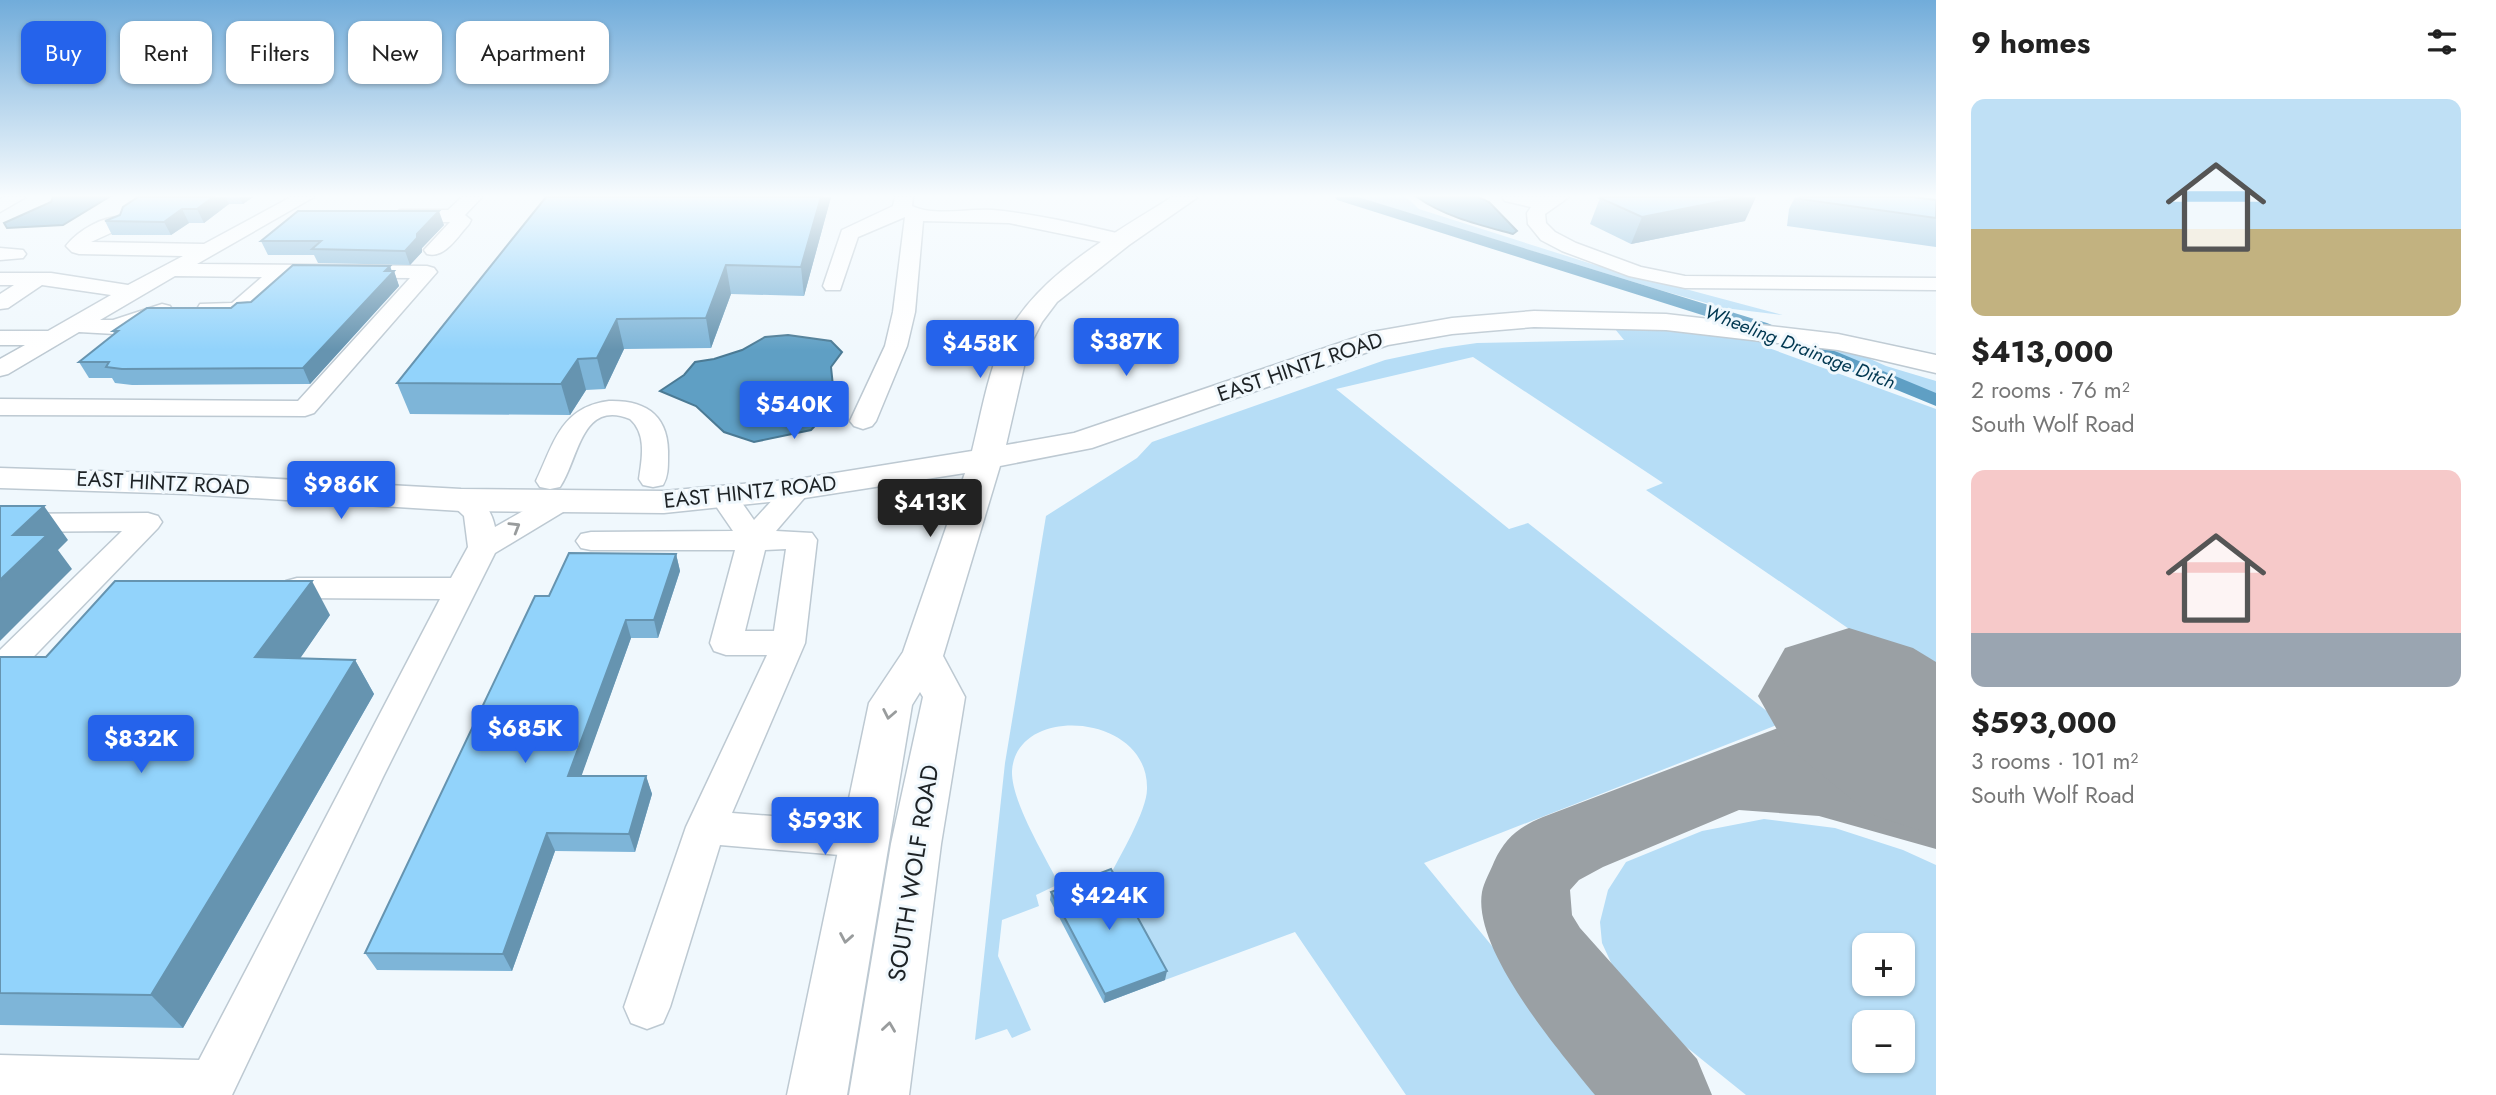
<!DOCTYPE html>
<html lang="en">
<head>
<meta charset="utf-8">
<style>
  body { margin:0; font-family:Jost,sans-serif; background:#f6f6f6; color:#222; height:100vh; display:flex; flex-direction:column; font-size:26px; white-space:nowrap }
  * { box-sizing:border-box; margin:0 }
  p { font-size:23px; color:#767676 }
  .icon { flex:none; width:38px; height:38px; fill:none; stroke:currentColor; stroke-width:2; stroke-linecap:round; stroke-linejoin:round }
  .map { position:relative; flex:1; overflow:hidden }
  .drawer { display:flex; flex-direction:column; background:#fff; width:560px }
  .drawer>* { flex:none }
  .guide { position:absolute; left:21px; top:21px; width:665px; height:63px; display:flex; gap:14px }
  .tools { position:absolute; left:1852px; top:933px; display:grid; gap:14px }
  .tools a { display:grid; place-items:center; width:63px; height:63px; border-radius:14px; background:#fff; box-shadow:0 2px 5px #0004; font-size:35px }
  .price { position:absolute; translate:-50% -60px; padding:0 16px; border-radius:7px; background:#2563eb; color:#fff; font-size:23px; line-height:46px; filter:drop-shadow(0 2px 4px #0008) }
  .price::after { content:''; position:absolute; left:50%; top:42px; width:21px; height:16px; margin-left:-10px; background:inherit; clip-path:polygon(0 0,100% 0,50% 100%) }
  .price.selected { background:#222; color:#fff }
  ul { padding:0; list-style:none }
  li { display:grid; align-content:center; gap:14px; height:371px; padding:0 35px }
  li span { display:grid; place-items:center; height:217px; border-radius:14px; color:#555 }
  li>.icon { margin-inline-start:auto }
  span .icon { width:126px; height:126px; fill:#fffc; stroke-width:1 }
  li b { font-size:30px }
  h2 { display:flex; justify-content:space-between; align-items:center; height:84px; padding:0 35px; font-size:30px }
  .tag { padding:0 24px; border-radius:14px; background:#fff; box-shadow:0 2px 5px #0004; font-size:24px; line-height:63px }
  .tag.selected { background:#2563eb; color:#fff }
  main { display:flex; flex:1; min-height:0 }
  .map>svg:first-child { display:block }
  .green { fill:#b6ddf6; fill-rule:evenodd }
  .water { fill:#5f9fc4; stroke:#4b7a94; stroke-width:2 }
  .lines { fill:none; stroke-linecap:round; stroke-linejoin:round }
  .canal { fill:#5f9fc4; fill-rule:evenodd }
  .taxiway { fill:#9aa0a4; fill-rule:evenodd }
  .runway { fill:#9aa0a4; fill-rule:evenodd }
  .minor-casing { stroke:#bdc9d2; stroke-width:3 }
  .major-casing { stroke:#bdc9d2; stroke-width:3 }
  .minor { fill:#fff; fill-rule:evenodd }
  .major { fill:#fff; fill-rule:evenodd }
  .wall { fill:#7eb5d8 }
  .shaded-wall { fill:#6694b0 }
  .building { fill:#92d3fb; stroke:#6694b0; stroke-width:2 }
  .oneway { stroke:#999c9d }
  .labels { text-anchor:middle; dominant-baseline:central; stroke-width:6; stroke-linejoin:round; paint-order:stroke }
  .far-water-label { font-size:19px; font-style:italic; fill:#003750; stroke:#f0f8fd }
  .street-label { font-size:21px; fill:#1d2225; stroke:#f0f8fd }
  .near-street-label { font-size:24px; fill:#1d2225; stroke:#f0f8fd }
</style>
</head>
<body>
<main>
<div class="map">
<svg width="1936" height="1095" viewBox="0 0 1936 1095">
  <rect width="100%" height="100%" fill="#f0f8fd"/>
  <g class="green">
    <path d="M 1356,197 L 1406,197 L 1419,209 L 1592,264 L 1783,315 L 1724,308 L 1660,290 Z"/>
    <path d="M 1615,329 L 1701,331 L 1763,338 L 1766,347 L 1936,409 L 1936,662 L 1912,672 L 1646,490 L 1663,483 L 1473,357 L 1336,389 L 1509,529 L 1528,523 L 1782,723 L 1424,863 L 1614,1095 L 1406,1095 L 1295,932 L 1165,980 L 1109,878 C 1119,857 1147,811 1147,789 C 1149,713 1016,703 1012,771 C 1011,801 1045,856 1059,884 L 1036,895 L 1039,906 L 1002,920 L 998,956 L 1031,1030 L 1012,1038 L 1007,1029 L 975,1040 L 1005,763 L 1046,516 L 1137,458 L 1152,442 L 1385,360 L 1442,348 L 1477,343 L 1624,340 Z"/>
    <path d="M 1817,346 L 1857,353 L 1886,366 L 1936,381 L 1936,395 L 1884,376 Z"/>
    <path d="M 1764,819 L 1835,828 L 1903,850 L 1936,865 L 1936,1095 L 1746,1095 L 1664,1029 L 1619,980 L 1602,943 L 1600,922 L 1608,890 L 1626,862 L 1702,831 ZM 1864,945 L 1902,945 L 1902,984 L 1864,984 ZM 1864,1022 L 1902,1022 L 1902,1060 L 1864,1060 Z"/>
  </g>
  <g class="water">
    <path d="M 53,197 L 109,197 L 63,225 L 7,228 L 4,223 L 51,202 Z"/>
    <path d="M 1417,197 L 1478,197 L 1489,202 L 1517,231 L 1513,234 C 1480,225 1445,217 1417,197 Z"/>
    <path d="M 788,335 L 831,341 L 842,352 L 831,367 L 835,405 L 811,430 L 754,442 L 724,432 L 696,406 L 660,391 L 684,375 L 695,362 L 714,359 L 742,350 L 765,337 Z"/>
  </g>
  <g class="lines">
    <path class="canal" d="M 1335,197 L 1358,197 L 1767,323 L 1936,393 L 1936,406 L 1753,331 L 1337,200 Z"/>
    <path class="taxiway" d="M 1936,668 L 1936,727 L 1858,760 L 1936,781 L 1936,849 L 1819,816 L 1739,810 L 1603,867 L 1579,880 L 1570,890 L 1572,915 L 1580,928 L 1697,1059 L 1712,1095 L 1595,1095 C 1560,1052 1472,950 1482,892 C 1484,882 1490,872 1494,862 C 1505,838 1519,827 1543,817 Z"/>
    <path class="runway" d="M 1849,628 L 1913,648 L 1936,662 L 1936,836 L 1868,813 L 1785,744 L 1758,696 L 1785,648 Z"/>
    <defs>
      <g id="minor">
        <path d="M 4,197 L 26,197 L 0,212 L 0,199 Z"/>
        <path d="M 291,197 L 314,197 L 197,264 L 427,266 L 434,268 L 437,272 L 314,413 L 305,416 L 0,415 L 0,399 L 298,401 L 410,278 L 286,277 L 245,315 C 231,318 214,317 200,314 L 197,309 L 200,304 L 232,303 L 262,277 L 175,276 L 100,320 L 113,320 L 162,304 L 170,306 L 173,311 L 170,316 L 115,334 L 79,332 L 8,374 L 0,376 L 0,359 L 25,345 L 0,345 L 0,331 L 48,331 L 111,295 L 42,285 L 8,308 L 0,309 L 0,294 L 14,285 L 0,285 L 0,273 L 51,273 L 128,285 L 183,256 L 79,254 L 72,252 L 66,246 C 77,231 106,213 126,218 L 128,222 L 126,226 L 91,242 L 204,244 Z"/>
        <path d="M 462,197 L 482,197 L 465,215 L 471,220 L 469,224 C 458,236 445,259 427,254 L 424,250 L 450,222 L 400,222 L 391,216 L 400,210 L 448,210 Z"/>
        <path d="M 895,197 L 913,197 L 912,206 C 937,217 966,208 993,210 C 1036,214 1079,224 1121,234 L 1131,240 L 1121,246 L 1009,223 L 923,221 L 915,312 L 907,346 L 876,421 L 872,426 L 863,429 L 854,426 L 850,421 L 885,346 L 893,312 L 905,217 L 858,237 L 840,290 L 826,290 L 823,286 L 842,230 L 893,206 Z"/>
        <path d="M 1502,197 L 1569,197 L 1545,214 L 1546,223 L 1555,232 L 1576,243 L 1641,267 L 1685,276 L 1936,278 L 1936,290 L 1685,288 L 1629,276 L 1562,251 L 1541,240 L 1528,224 L 1527,213 L 1531,207 L 1505,201 Z"/>
        <path d="M 0,248 L 23,250 L 26,254 L 23,258 L 0,260 Z"/>
        <path d="M 609,401 C 648,400 670,417 668,458 C 668,467 668,477 663,485 L 653,487 L 643,485 L 639,479 C 642,459 647,434 630,419 C 581,399 579,459 560,487 L 550,489 L 540,487 L 536,481 C 554,443 561,407 609,401 Z"/>
        <path d="M 798,481 L 808,483 L 812,489 L 776,531 L 812,533 L 817,540 L 805,643 L 732,813 L 864,823 L 878,828 L 884,840 L 878,852 L 864,857 L 720,845 L 670,1007 L 663,1023 L 647,1029 L 631,1023 L 624,1007 L 686,827 L 767,655 L 726,655 L 714,651 L 710,643 L 735,550 L 591,550 L 581,548 L 576,541 L 581,534 L 591,532 L 733,531 L 709,496 L 713,490 L 723,488 L 733,490 L 754,520 L 788,483 ZM 786,549 L 774,631 L 745,631 L 765,550 Z"/>
        <path d="M 461,491 C 481,496 491,508 495,527 L 553,494 L 563,491 L 573,494 L 577,500 L 573,506 L 495,553 L 383,777 L 232,1095 L 0,1095 L 0,1055 L 199,1060 L 440,599 L 297,598 L 286,595 L 281,588 L 286,581 L 297,578 L 451,578 L 468,547 L 464,516 L 447,500 L 451,494 Z"/>
        <path d="M 148,513 L 158,516 L 162,522 L 158,528 L 12,679 L 0,682 L 0,650 L 122,531 L 0,532 L 0,514 Z"/>
      </g>
      <path id="major" d="M 1172,197 L 1198,197 L 1129,245 L 1057,302 L 1042,322 L 1028,349 L 1006,445 L 1074,433 L 1372,332 L 1452,318 L 1534,311 L 1666,314 L 1838,334 L 1936,355 L 1936,373 L 1838,350 L 1666,330 L 1534,327 L 1452,334 L 1388,345 L 1092,448 L 1000,466 L 943,656 L 965,697 L 941,844 L 909,1095 L 849,1095 L 891,844 L 923,697 L 920,692 L 912,705 L 847,1095 L 787,1095 L 869,703 L 903,652 L 965,473 L 798,499 L 664,513 L 461,511 L 188,494 L 0,488 L 0,468 L 188,474 L 461,489 L 664,491 L 798,479 L 972,451 C 980,419 987,378 1000,348 C 1032,277 1109,237 1172,197 Z"/>
    </defs>
    <use href="#minor" class="minor-casing"/>
    <use href="#major" class="major-casing"/>
    <use href="#minor" class="minor"/>
    <use href="#major" class="major"/>
  </g>
  <g class="wall">
    <path d="M 138,197 L 253,197 L 243,204 L 229,204 L 204,223 L 189,223 L 171,235 L 112,235 L 105,221 L 120,215 Z"/>
    <path d="M 546,197 L 831,197 L 804,296 L 731,294 L 711,348 L 624,349 L 605,389 L 586,390 L 570,415 L 410,414 L 397,383 Z"/>
    <path d="M 1795,197 L 1913,197 L 1936,200 L 1936,247 L 1787,226 L 1789,209 Z"/>
    <path d="M 1600,198 L 1745,221 L 1631,244 L 1590,224 Z"/>
    <path d="M 444,225 L 422,248 L 422,252 L 410,265 L 318,263 L 314,255 L 268,255 L 261,241 Z"/>
    <path d="M 390,266 L 392,271 L 394,271 L 399,286 L 310,384 L 132,385 L 115,383 L 112,378 L 89,378 L 79,362 L 114,334 L 113,331 L 231,308 Z"/>
    <path d="M 676,554 L 680,571 L 658,638 L 631,638 L 581,776 L 646,776 L 652,794 L 635,852 L 555,851 L 512,971 L 377,970 L 365,953 L 549,596 Z"/>
    <path d="M 330,615 L 300,658 L 355,660 L 374,694 L 183,1028 L 0,1025 L 0,657 L 46,657 Z"/>
    <path d="M 1051,892 L 1165,980 L 1104,1003 L 1050,900 Z"/>
  </g>
  <g class="shaded-wall">
    <path d="M 213,197 L 226,197 L 229,204 L 204,223 L 197,209 Z"/>
    <path d="M 239,197 L 253,197 L 243,204 Z"/>
    <path d="M 821,197 L 831,197 L 804,296 L 801,267 Z"/>
    <path d="M 1743,197 L 1756,197 L 1745,221 L 1631,244 L 1642,217 Z"/>
    <path d="M 182,209 L 189,223 L 171,235 L 164,222 Z"/>
    <path d="M 439,211 L 444,225 L 422,248 L 422,252 L 410,265 L 405,251 L 417,234 Z"/>
    <path d="M 726,265 L 731,294 L 711,348 L 706,318 Z"/>
    <path d="M 390,266 L 392,273 L 394,271 L 399,286 L 310,384 L 303,368 Z"/>
    <path d="M 617,319 L 624,349 L 605,389 L 597,358 Z"/>
    <path d="M 578,359 L 586,390 L 570,415 L 561,384 Z"/>
    <path d="M 44,506 L 68,540 L 58,550 L 72,569 L 0,641 L 0,580 L 13,535 Z"/>
    <path d="M 676,554 L 680,571 L 658,638 L 654,620 Z"/>
    <path d="M 312,581 L 330,615 L 277,692 L 255,657 Z"/>
    <path d="M 626,620 L 631,638 L 575,794 L 568,776 Z"/>
    <path d="M 355,660 L 374,694 L 183,1028 L 151,995 Z"/>
    <path d="M 646,776 L 652,794 L 635,852 L 629,834 Z"/>
    <path d="M 547,833 L 555,851 L 512,971 L 503,954 Z"/>
    <path d="M 1167,971 L 1165,980 L 1104,1003 L 1105,994 Z"/>
  </g>
  <g class="building">
    <path d="M 138,197 L 213,197 L 197,209 L 182,209 L 164,222 L 105,221 L 120,215 L 123,207 Z"/>
    <path d="M 546,197 L 821,197 L 801,267 L 726,265 L 706,318 L 617,319 L 597,358 L 578,359 L 561,384 L 397,383 Z"/>
    <path d="M 1604,197 L 1743,197 L 1642,217 L 1600,198 Z"/>
    <path d="M 1801,197 L 1913,197 L 1936,200 L 1936,218 L 1800,199 Z"/>
    <path d="M 298,211 L 439,211 L 417,234 L 417,238 L 405,251 L 312,249 L 321,241 L 261,241 Z"/>
    <path d="M 293,265 L 390,266 L 385,271 L 394,271 L 303,368 L 122,369 L 106,367 L 109,362 L 79,362 L 118,331 L 113,331 L 147,308 L 231,308 L 237,303 L 251,302 Z"/>
    <path d="M 0,506 L 44,506 L 13,535 L 47,535 L 0,580 Z"/>
    <path d="M 569,553 L 676,554 L 654,620 L 626,620 L 568,776 L 646,776 L 629,834 L 547,833 L 503,954 L 365,953 L 535,596 L 549,596 Z"/>
    <path d="M 115,581 L 312,581 L 255,657 L 355,660 L 151,995 L 0,993 L 0,657 L 46,657 Z"/>
    <path d="M 1111,869 L 1167,971 L 1105,994 L 1051,892 Z"/>
  </g>
  <defs><path id="oneway-chevron" d="M-2-3.5L2.5 0L-2 3.5" fill="none" stroke-width="1.6" stroke-linecap="round" stroke-linejoin="round" transform="scale(1.75)"/></defs>
  <g class="oneway">
    <use href="#oneway-chevron" transform="translate(515 527) rotate(-31)"/>
    <use href="#oneway-chevron" transform="translate(889 714) rotate(101)"/>
    <use href="#oneway-chevron" transform="translate(846 938) rotate(100)"/>
    <use href="#oneway-chevron" transform="translate(889 1027) rotate(-82)"/>
  </g>
  <linearGradient id="sky" x2="0" y2="1"><stop stop-color="#71acda"/><stop offset="0.56" stop-color="#f8fcfe"/><stop offset="1" stop-color="#f8fcfe" stop-opacity="0"/></linearGradient>
  <rect width="1936" height="350" fill="url(#sky)"/>
  <g class="labels">
    <g class="far-water-label">
      <text transform="translate(1800 347) rotate(21)">Wheeling Drainage Ditch</text>
    </g>
    <g class="street-label">
      <text transform="translate(1300 367) rotate(-19)">EAST HINTZ ROAD</text>
      <text transform="translate(163 483) rotate(3)">EAST HINTZ ROAD</text>
      <text transform="translate(750 492) rotate(-6)">EAST HINTZ ROAD</text>
    </g>
    <g class="near-street-label">
      <text transform="translate(913 873) rotate(-81)">SOUTH WOLF ROAD</text>
    </g>
  </g>
</svg>
<div class="tools">
<a>+</a>
<a>−</a>
</div>
<b class="price" style="left:1126px;top:378px">$387K</b>
<b class="price" style="left:980px;top:380px">$458K</b>
<b class="price" style="left:794px;top:441px">$540K</b>
<b class="price" style="left:341px;top:521px">$986K</b>
<b class="price selected" style="left:930px;top:539px">$413K</b>
<b class="price" style="left:525px;top:765px">$685K</b>
<b class="price" style="left:141px;top:775px">$832K</b>
<b class="price" style="left:825px;top:857px">$593K</b>
<b class="price" style="left:1109px;top:932px">$424K</b>
<div class="guide">
<a class="tag selected">Buy</a>
<a class="tag">Rent</a>
<a class="tag">Filters</a>
<a class="tag">New</a>
<a class="tag">Apartment</a>
</div>
</div>
<section class="drawer">
<h2>9 homes<svg class="icon" aria-label="filters" viewBox="0 0 24 24"><path d="M4 7h16M4 17h16"/><circle cx="9" cy="7" r="2"/><circle cx="15" cy="17" r="2"/></svg></h2>
<ul>
<li><span style="background:linear-gradient(#bfe0f5 60%,#c2b280 0)"><svg class="icon" aria-label="home" viewBox="0 0 24 24"><path d="M3 11l9-7 9 7M6 9v11h12V9"/></svg></span><div><b>$413,000</b><p>2 rooms · 76 m²</p><p>South Wolf Road</p></div></li>
<li><span style="background:linear-gradient(#f6c9c9 75%,#9aa5b1 0)"><svg class="icon" aria-label="home" viewBox="0 0 24 24"><path d="M3 11l9-7 9 7M6 9v11h12V9"/></svg></span><div><b>$593,000</b><p>3 rooms · 101 m²</p><p>South Wolf Road</p></div></li>
</ul>
</section>
</main>
</body>
</html>
